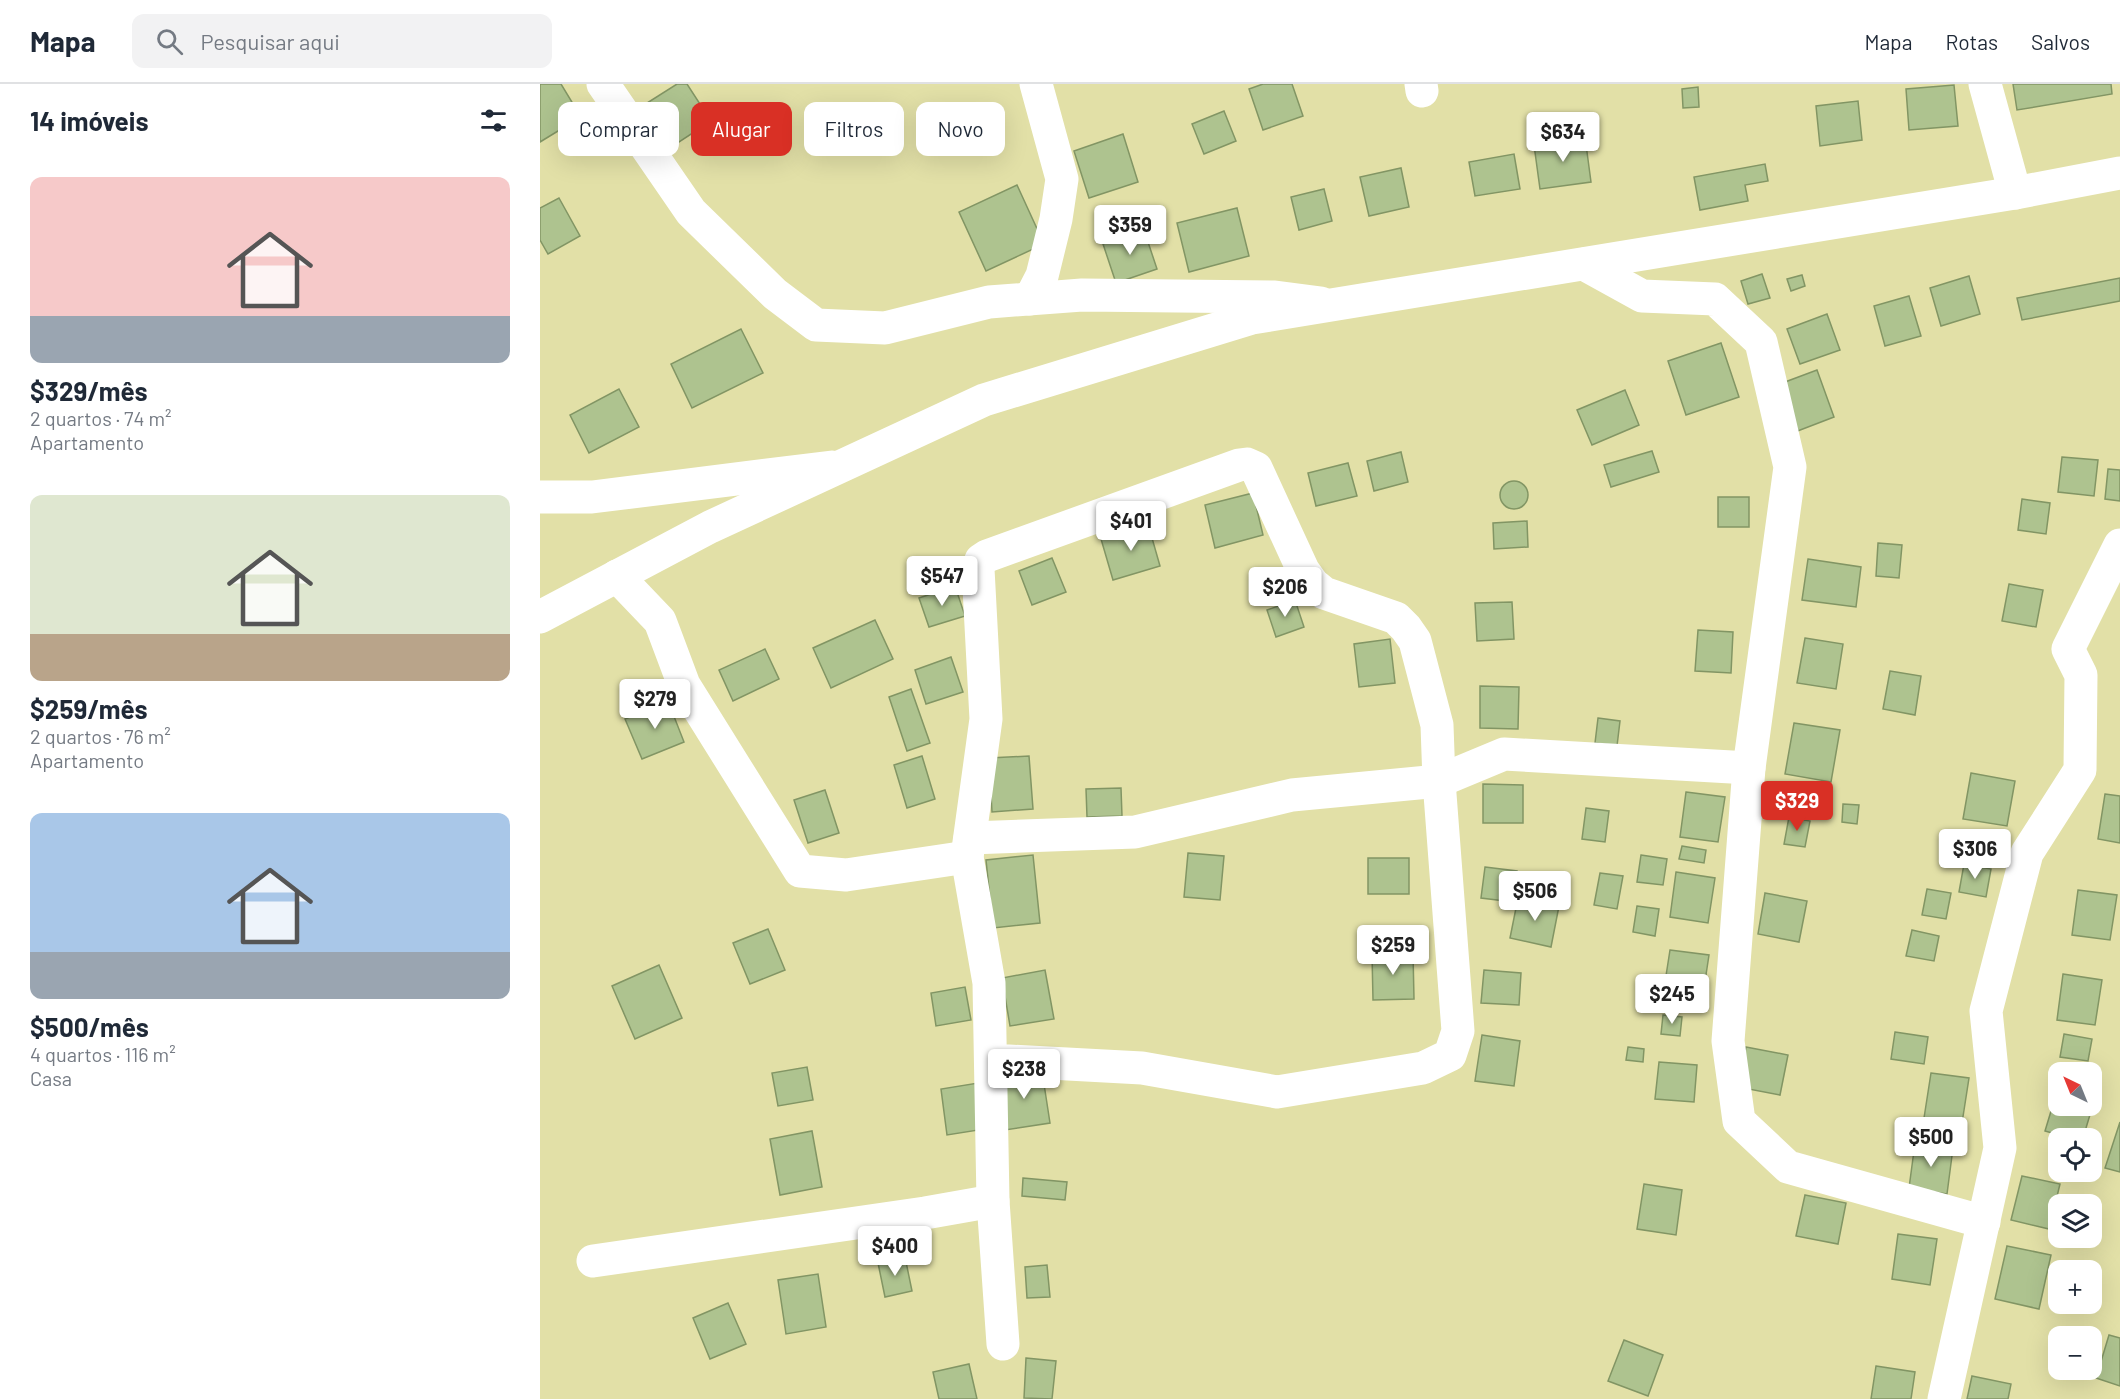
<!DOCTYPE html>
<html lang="pt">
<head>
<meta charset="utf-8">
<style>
  body { margin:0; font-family:Barlow,sans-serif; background:#f2f2f3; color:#1f2937; height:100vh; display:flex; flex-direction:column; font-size:22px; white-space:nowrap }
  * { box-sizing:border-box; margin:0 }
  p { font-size:20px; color:#747a83 }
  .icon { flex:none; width:33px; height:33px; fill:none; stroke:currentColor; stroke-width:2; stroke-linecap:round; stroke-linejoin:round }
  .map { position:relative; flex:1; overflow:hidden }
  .details { display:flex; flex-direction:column; background:#fff; width:540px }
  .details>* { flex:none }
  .top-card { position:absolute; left:18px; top:18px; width:570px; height:54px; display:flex; gap:12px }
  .needle { width:39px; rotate:317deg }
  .buttons { position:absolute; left:1508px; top:978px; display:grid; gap:12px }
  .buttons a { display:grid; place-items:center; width:54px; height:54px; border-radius:12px; background:#fff; box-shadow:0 6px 24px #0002; font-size:30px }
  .price { position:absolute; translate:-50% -51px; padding:0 14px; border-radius:6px; background:#fff; color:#222; font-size:20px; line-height:39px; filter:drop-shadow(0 2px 3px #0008) }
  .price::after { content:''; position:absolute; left:50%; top:36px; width:18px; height:14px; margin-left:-9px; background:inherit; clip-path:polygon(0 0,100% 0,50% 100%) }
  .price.current { background:#d93025; color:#fff }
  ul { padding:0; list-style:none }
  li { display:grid; align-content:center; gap:12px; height:318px; padding:0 30px }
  li span { display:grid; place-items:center; height:186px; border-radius:12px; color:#555 }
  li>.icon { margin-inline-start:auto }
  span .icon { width:108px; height:108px; fill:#fffc; stroke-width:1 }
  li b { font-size:26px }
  h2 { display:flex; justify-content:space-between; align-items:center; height:72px; padding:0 30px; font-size:26px }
  .pill { padding:0 21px; border-radius:12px; background:#fff; box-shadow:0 6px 24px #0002; font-size:21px; line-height:54px }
  .pill.current { background:#d93025; color:#fff }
  header { display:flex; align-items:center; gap:36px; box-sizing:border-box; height:84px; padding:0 30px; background:#fff; border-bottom:2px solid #e0e1e3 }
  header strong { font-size:28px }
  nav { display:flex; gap:33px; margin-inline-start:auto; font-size:21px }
  .search { width:420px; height:54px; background:#f2f2f3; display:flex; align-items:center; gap:15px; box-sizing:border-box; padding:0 21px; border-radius:12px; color:#747a83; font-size:22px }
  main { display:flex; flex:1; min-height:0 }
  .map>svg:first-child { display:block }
  .building { fill:#aec38f; stroke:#829564; stroke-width:1.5 }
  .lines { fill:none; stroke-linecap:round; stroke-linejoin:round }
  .street { stroke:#fff; stroke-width:33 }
  .secondary { stroke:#fff; stroke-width:33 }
</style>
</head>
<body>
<header>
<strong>Mapa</strong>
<div class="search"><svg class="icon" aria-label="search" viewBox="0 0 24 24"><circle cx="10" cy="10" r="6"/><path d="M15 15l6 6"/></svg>Pesquisar aqui</div>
<nav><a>Mapa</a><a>Rotas</a><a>Salvos</a></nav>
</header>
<main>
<section class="details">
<h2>14 imóveis<svg class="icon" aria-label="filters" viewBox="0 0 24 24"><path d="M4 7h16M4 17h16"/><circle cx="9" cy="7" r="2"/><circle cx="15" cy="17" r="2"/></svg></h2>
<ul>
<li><span style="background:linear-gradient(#f6c9c9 75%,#9aa5b1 0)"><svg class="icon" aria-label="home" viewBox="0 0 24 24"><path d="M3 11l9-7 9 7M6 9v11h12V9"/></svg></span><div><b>$329/mês</b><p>2 quartos · 74 m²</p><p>Apartamento</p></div></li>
<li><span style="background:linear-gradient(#dfe7d0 75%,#b9a48a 0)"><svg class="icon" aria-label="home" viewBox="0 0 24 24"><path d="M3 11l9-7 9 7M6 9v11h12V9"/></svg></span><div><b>$259/mês</b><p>2 quartos · 76 m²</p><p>Apartamento</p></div></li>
<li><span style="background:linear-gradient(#a9c7e8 75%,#9aa5b1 0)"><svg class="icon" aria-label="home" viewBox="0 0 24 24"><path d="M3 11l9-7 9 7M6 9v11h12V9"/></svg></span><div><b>$500/mês</b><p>4 quartos · 116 m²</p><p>Casa</p></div></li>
</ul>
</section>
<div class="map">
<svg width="1580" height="1315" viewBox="0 0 1580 1315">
  <rect width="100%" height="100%" fill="#e2e0a7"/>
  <g class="building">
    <path d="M 0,0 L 21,0 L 41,33 L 0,58 Z"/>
    <path d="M 137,0 L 147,0 L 171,37 L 133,62 L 107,19 Z"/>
    <path d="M 723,0 L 752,0 L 763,32 L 723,46 L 709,5 Z"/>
    <path d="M 1473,0 L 1571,0 L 1572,10 L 1477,26 Z"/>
    <path d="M 1414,1 L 1418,42 L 1369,46 L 1366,5 Z"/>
    <path d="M 1158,3 L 1159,23 L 1143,24 L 1142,5 Z"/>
    <path d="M 1318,17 L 1322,56 L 1280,62 L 1276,22 Z"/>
    <path d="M 684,27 L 696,57 L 664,70 L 652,40 Z"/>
    <path d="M 583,50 L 598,98 L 549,114 L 534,67 Z"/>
    <path d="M 1045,53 L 1051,98 L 1000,105 L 994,61 Z"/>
    <path d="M 974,70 L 980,105 L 935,112 L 929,78 Z"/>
    <path d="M 1225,80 L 1228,97 L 1205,101 L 1208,117 L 1160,126 L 1154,93 Z"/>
    <path d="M 861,84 L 869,123 L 829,132 L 820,93 Z"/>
    <path d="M 477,101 L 504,160 L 446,187 L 419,128 Z"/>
    <path d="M 784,105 L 792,137 L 759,146 L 751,113 Z"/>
    <path d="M 19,114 L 40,152 L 8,170 L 0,156 L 0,124 Z"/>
    <path d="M 697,124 L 709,172 L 649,188 L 637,139 Z"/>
    <path d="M 604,146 L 617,185 L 576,199 L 563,160 Z"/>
    <path d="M 1222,190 L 1230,214 L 1208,220 L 1201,197 Z"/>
    <path d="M 1262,191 L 1265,202 L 1251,207 L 1247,195 Z"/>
    <path d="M 1429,192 L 1440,230 L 1401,242 L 1390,204 Z"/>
    <path d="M 1580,194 L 1580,217 L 1482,236 L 1477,214 Z"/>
    <path d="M 1369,212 L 1381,252 L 1345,262 L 1334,222 Z"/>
    <path d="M 1287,230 L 1300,266 L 1260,280 L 1247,245 Z"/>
    <path d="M 201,245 L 223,289 L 152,324 L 131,280 Z"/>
    <path d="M 1181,259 L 1199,313 L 1146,331 L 1128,277 Z"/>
    <path d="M 1277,286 L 1294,333 L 1255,348 L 1237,301 Z"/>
    <path d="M 79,305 L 99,343 L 49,369 L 30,331 Z"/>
    <path d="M 1085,306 L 1099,341 L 1052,361 L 1037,326 Z"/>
    <path d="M 1112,367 L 1119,388 L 1071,403 L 1064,381 Z"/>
    <path d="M 861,368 L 868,398 L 834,407 L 827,377 Z"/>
    <path d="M 1522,373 L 1558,376 L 1554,412 L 1518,408 Z"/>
    <path d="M 808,379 L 817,412 L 776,422 L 768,389 Z"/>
    <path d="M 1568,385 L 1580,386 L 1580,417 L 1565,415 Z"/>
    <circle cx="974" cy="411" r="14"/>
    <path d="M 713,409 L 723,451 L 675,464 L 665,421 Z"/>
    <rect x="1178" y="413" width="31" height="30"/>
    <path d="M 1482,415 L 1510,419 L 1506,450 L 1478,446 Z"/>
    <path d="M 987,437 L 988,463 L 954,465 L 953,439 Z"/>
    <path d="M 608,440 L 620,482 L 573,496 L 561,455 Z"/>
    <path d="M 1338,459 L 1362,461 L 1359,494 L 1336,492 Z"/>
    <path d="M 512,474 L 526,508 L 492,521 L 479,487 Z"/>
    <path d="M 1268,475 L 1321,483 L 1316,523 L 1262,516 Z"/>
    <path d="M 1469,500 L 1503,506 L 1496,543 L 1462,537 Z"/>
    <path d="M 415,502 L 425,532 L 389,543 L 379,514 Z"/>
    <path d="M 755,516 L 764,543 L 736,553 L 727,526 Z"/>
    <path d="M 972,518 L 974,555 L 937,557 L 935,519 Z"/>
    <path d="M 335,536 L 353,575 L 291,604 L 273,564 Z"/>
    <path d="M 1158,546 L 1193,548 L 1191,589 L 1155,587 Z"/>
    <path d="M 1265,554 L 1303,560 L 1296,605 L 1257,599 Z"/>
    <path d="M 850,555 L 855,599 L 819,603 L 814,560 Z"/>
    <path d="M 225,565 L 239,595 L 193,617 L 179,586 Z"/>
    <path d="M 411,573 L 423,608 L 386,620 L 375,586 Z"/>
    <path d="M 1350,587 L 1381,592 L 1375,631 L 1343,625 Z"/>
    <path d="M 940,602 L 979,603 L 978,645 L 940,644 Z"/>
    <path d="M 371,605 L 390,659 L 367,667 L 349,613 Z"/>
    <path d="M 128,617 L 144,658 L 102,675 L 85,635 Z"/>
    <path d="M 1058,634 L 1080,637 L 1077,662 L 1055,659 Z"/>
    <path d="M 1254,639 L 1300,646 L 1291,698 L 1245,690 Z"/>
    <path d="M 382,672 L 395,715 L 367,724 L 354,681 Z"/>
    <path d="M 489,672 L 493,725 L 452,728 L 449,674 Z"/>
    <path d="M 1431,689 L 1475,697 L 1467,742 L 1423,735 Z"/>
    <path d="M 943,700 L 983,701 L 983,739 L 943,739 Z"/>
    <path d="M 581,704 L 582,732 L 547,733 L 546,705 Z"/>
    <path d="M 285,706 L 299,749 L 268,759 L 254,716 Z"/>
    <path d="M 1146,708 L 1185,713 L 1178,758 L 1140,753 Z"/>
    <path d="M 1565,710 L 1580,712 L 1580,759 L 1558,755 Z"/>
    <path d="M 1303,720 L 1319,721 L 1317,740 L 1302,738 Z"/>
    <path d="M 1046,724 L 1069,727 L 1065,758 L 1042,755 Z"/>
    <path d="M 1249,733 L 1270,737 L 1265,763 L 1244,760 Z"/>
    <path d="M 1142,762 L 1166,766 L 1164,779 L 1139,775 Z"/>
    <path d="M 648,769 L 684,772 L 680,816 L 644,813 Z"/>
    <path d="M 493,771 L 500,839 L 453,844 L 446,776 Z"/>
    <path d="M 1101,771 L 1127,775 L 1123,801 L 1097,798 Z"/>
    <rect x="828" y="774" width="41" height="36"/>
    <path d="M 1424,780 L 1451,785 L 1446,813 L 1419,808 Z"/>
    <path d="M 945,783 L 977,787 L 973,818 L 941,814 Z"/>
    <path d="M 1136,788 L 1175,794 L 1168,839 L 1130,833 Z"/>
    <path d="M 1060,789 L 1083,792 L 1077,825 L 1054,821 Z"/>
    <path d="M 1387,805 L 1411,809 L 1406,835 L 1382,831 Z"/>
    <path d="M 1538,806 L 1577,811 L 1570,856 L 1532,851 Z"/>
    <path d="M 1225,809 L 1267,817 L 1259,858 L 1218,850 Z"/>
    <path d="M 978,814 L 1019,822 L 1011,863 L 970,854 Z"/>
    <path d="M 1097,822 L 1119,825 L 1115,852 L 1093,848 Z"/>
    <path d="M 228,845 L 245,886 L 210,900 L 193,859 Z"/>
    <path d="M 1372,846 L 1399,852 L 1394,877 L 1366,872 Z"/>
    <path d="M 1130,866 L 1169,871 L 1162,917 L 1123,911 Z"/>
    <path d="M 873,869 L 874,915 L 833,916 L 832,870 Z"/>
    <path d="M 119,881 L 142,934 L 95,955 L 72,902 Z"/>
    <path d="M 505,886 L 514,935 L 470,942 L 462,894 Z"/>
    <path d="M 944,886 L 981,889 L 979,921 L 941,919 Z"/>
    <path d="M 1523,890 L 1562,896 L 1555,941 L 1517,936 Z"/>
    <path d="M 425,903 L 431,936 L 396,942 L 391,909 Z"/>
    <path d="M 1123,931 L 1142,933 L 1140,952 L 1121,950 Z"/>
    <path d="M 1355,948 L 1388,953 L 1384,980 L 1351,975 Z"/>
    <path d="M 1524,950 L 1552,955 L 1548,977 L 1520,973 Z"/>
    <path d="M 942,951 L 980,957 L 974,1002 L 935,997 Z"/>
    <path d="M 1088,963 L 1104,965 L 1103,978 L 1086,976 Z"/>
    <path d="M 1206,963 L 1248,971 L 1240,1011 L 1198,1003 Z"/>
    <path d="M 1119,978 L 1157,981 L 1154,1018 L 1115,1015 Z"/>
    <path d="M 267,983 L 273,1016 L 238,1022 L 232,989 Z"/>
    <path d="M 502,987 L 510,1039 L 465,1046 L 458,993 Z"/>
    <path d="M 1391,989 L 1429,994 L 1422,1039 L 1384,1034 Z"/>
    <path d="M 438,999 L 445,1045 L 407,1051 L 401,1005 Z"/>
    <path d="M 1518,1004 L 1518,1022 L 1551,1022 L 1551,1013 L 1555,1014 L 1543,1054 L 1530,1054 L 1505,1047 Z"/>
    <path d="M 1580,1038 L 1580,1088 L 1565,1084 Z"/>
    <path d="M 272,1047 L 282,1103 L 240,1111 L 230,1055 Z"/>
    <path d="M 1375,1059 L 1413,1064 L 1407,1110 L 1369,1104 Z"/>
    <path d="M 1482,1092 L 1520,1100 L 1509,1145 L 1471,1136 Z"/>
    <path d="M 483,1094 L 527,1098 L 525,1116 L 482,1112 Z"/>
    <path d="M 1104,1100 L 1142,1106 L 1136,1151 L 1097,1145 Z"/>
    <path d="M 1265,1111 L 1306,1119 L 1298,1160 L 1256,1152 Z"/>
    <path d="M 1358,1150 L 1397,1155 L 1390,1201 L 1352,1195 Z"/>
    <path d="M 1467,1162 L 1511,1171 L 1499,1225 L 1455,1215 Z"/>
    <path d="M 365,1173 L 372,1207 L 345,1213 L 338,1179 Z"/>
    <path d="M 507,1181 L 510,1213 L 487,1214 L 485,1183 Z"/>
    <path d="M 278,1190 L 286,1243 L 246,1250 L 238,1196 Z"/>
    <path d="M 188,1219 L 206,1260 L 170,1275 L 153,1234 Z"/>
    <path d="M 1569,1251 L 1580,1254 L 1580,1302 L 1556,1294 Z"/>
    <path d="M 1084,1256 L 1123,1271 L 1108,1312 L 1068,1297 Z"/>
    <path d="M 486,1274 L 516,1277 L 512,1315 L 484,1314 Z"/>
    <path d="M 429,1280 L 437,1315 L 399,1315 L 393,1288 Z"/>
    <path d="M 1336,1282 L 1375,1288 L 1371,1315 L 1331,1315 Z"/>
    <path d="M 1432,1292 L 1471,1300 L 1468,1315 L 1427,1315 Z"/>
  </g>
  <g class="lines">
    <g class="street">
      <path d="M 63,0 L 151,128 L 235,210 L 276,241 L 345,244 L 449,218 L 542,211 L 735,213 L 781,219"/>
      <path d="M 881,0 L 882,7"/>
      <path d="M 1445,0 L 1475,109"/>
      <path d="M 490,215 L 502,192 L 516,135 L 522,95 L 496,0"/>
      <path d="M 0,413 L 52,413 L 292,383"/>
      <path d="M 77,492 L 120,537 L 144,601 L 260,787 L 306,791 L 427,773"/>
      <path d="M 1209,684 L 1188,957 L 1199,1037 L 1248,1083 L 1444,1138"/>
      <path d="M 430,754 L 595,748 L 752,711 L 899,697 L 964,670 L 1209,684 L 1250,383 L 1221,258 L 1175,215 L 1102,212 L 1044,180"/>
      <path d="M 451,976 L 602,984 L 737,1008 L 883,984 L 910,971 L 918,947 L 899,697 L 897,641 L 875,557 L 866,544 L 856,534 L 784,509 L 773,500 L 763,486 L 716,384 L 707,380 L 699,381 L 447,472 L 441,476 L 438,485 L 446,635 L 427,773 L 449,899 L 453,1117 L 463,1260"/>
      <path d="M 53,1177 L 385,1129 L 453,1117"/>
      <path d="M 1404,1315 L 1460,1064 L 1446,927 L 1487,769 L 1540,686 L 1541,591 L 1528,565 L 1580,461"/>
    </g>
    <path class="secondary" d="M 0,533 L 170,443 L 444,316 L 712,234 L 1475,109 L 1580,89"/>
  </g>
</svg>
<div class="buttons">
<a><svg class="needle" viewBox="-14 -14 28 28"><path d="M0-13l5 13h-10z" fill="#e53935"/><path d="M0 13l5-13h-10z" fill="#747a83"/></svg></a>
<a><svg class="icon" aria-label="locate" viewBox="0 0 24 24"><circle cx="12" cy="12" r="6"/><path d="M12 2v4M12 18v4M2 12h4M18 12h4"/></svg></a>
<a><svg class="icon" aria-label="layers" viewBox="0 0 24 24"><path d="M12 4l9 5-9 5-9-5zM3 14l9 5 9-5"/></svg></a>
<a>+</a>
<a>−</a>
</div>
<b class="price" style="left:1023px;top:79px">$634</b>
<b class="price" style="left:590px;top:172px">$359</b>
<b class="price" style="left:591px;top:468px">$401</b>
<b class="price" style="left:402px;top:523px">$547</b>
<b class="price" style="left:745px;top:534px">$206</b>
<b class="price" style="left:115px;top:646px">$279</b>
<b class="price current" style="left:1257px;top:748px">$329</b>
<b class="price" style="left:1435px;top:796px">$306</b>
<b class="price" style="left:995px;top:838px">$506</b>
<b class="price" style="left:853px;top:892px">$259</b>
<b class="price" style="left:1132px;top:941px">$245</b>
<b class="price" style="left:484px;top:1016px">$238</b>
<b class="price" style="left:1391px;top:1084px">$500</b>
<b class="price" style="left:355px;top:1193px">$400</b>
<div class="top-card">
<a class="pill">Comprar</a>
<a class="pill current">Alugar</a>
<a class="pill">Filtros</a>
<a class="pill">Novo</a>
</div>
</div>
</main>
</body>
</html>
